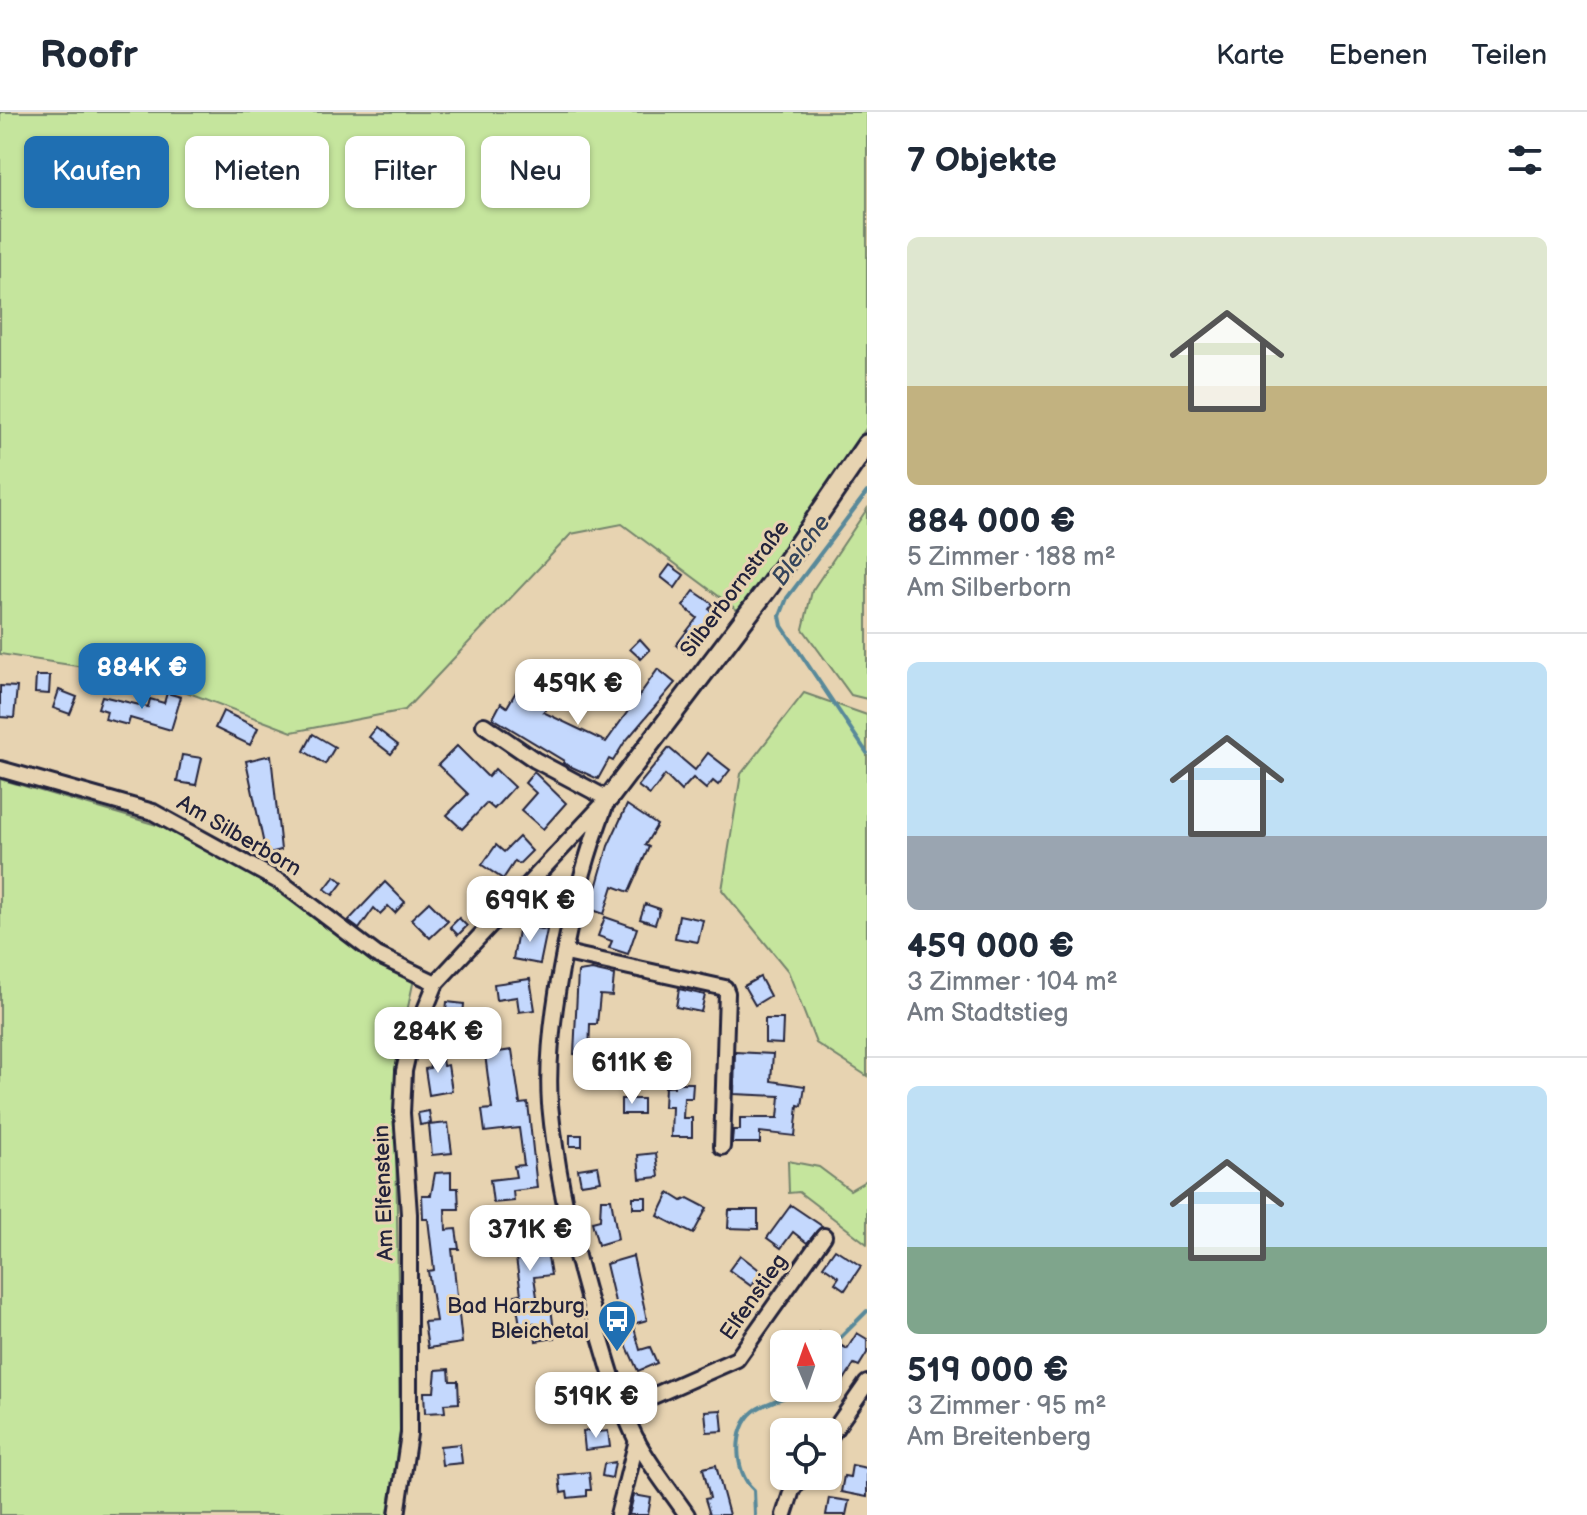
<!DOCTYPE html>
<html lang="de">
<head>
<meta charset="utf-8">
<style>
  body { margin:0; font-family:"Balsamiq Sans",sans-serif; background:#f6f6f7; color:#1f2937; height:100vh; display:flex; flex-direction:column; font-size:30px; white-space:nowrap }
  * { box-sizing:border-box; margin:0 }
  p { font-size:26px; color:#747a83 }
  .icon { flex:none; width:44px; height:44px; fill:none; stroke:currentColor; stroke-width:2; stroke-linecap:round; stroke-linejoin:round }
  .map { position:relative; flex:1; overflow:hidden }
  .side { display:flex; flex-direction:column; background:#fff; width:720px }
  .side>* { flex:none }
  .hud { position:absolute; left:24px; top:24px; width:722px; height:72px; display:flex; gap:16px }
  .needle { width:52px; rotate:358deg }
  .fabs { position:absolute; left:770px; top:1218px; display:grid; gap:16px }
  .fabs a { display:grid; place-items:center; width:72px; height:72px; border-radius:12px; background:#fff; box-shadow:0 2px 6px #0004; font-size:40px }
  .price { position:absolute; translate:-50% -68px; padding:0 18px; border-radius:16px; background:#fff; color:#222; font-size:26px; line-height:52px; filter:drop-shadow(0 2px 4px #0008) }
  .price::after { content:''; position:absolute; left:50%; top:48px; width:24px; height:18px; margin-left:-12px; background:inherit; clip-path:polygon(0 0,100% 0,50% 100%) }
  .price.current { background:#1f6fb2; color:#fff }
  ul { padding:0; list-style:none }
  li { display:grid; align-content:center; gap:16px; height:424px; padding:0 40px }
  li+li { border-top:2px solid #e0e1e3 }
  li span { display:grid; place-items:center; height:248px; border-radius:12px; color:#555 }
  li>.icon { margin-inline-start:auto }
  span .icon { width:144px; height:144px; fill:#fffc; stroke-width:1 }
  li b { font-size:34px }
  h2 { display:flex; justify-content:space-between; align-items:center; height:96px; padding:0 40px; font-size:34px }
  .pill { padding:0 28px; border-radius:12px; background:#fff; box-shadow:0 2px 6px #0004; font-size:28px; line-height:72px }
  .pill.current { background:#1f6fb2; color:#fff }
  header { display:flex; align-items:center; gap:48px; box-sizing:border-box; height:112px; padding:0 40px; background:#fff; border-bottom:2px solid #e0e1e3 }
  header strong { font-size:38px }
  nav { display:flex; gap:44px; margin-inline-start:auto; font-size:28px }
  main { display:flex; flex:1; min-height:0 }
  .map>svg:first-child { display:block }
  .green { fill:#c5e59d; stroke:#74846c; stroke-width:2 }
  .lines { fill:none; stroke-linecap:round; stroke-linejoin:round }
  .stream { stroke:#59899a; stroke-width:4 }
  .building { fill:#c4d8fd; stroke:#22223b; stroke-width:2 }
  .minor-casing { stroke:#22223b; stroke-width:20 }
  .tertiary-casing { stroke:#22223b; stroke-width:24 }
  .minor { stroke:#e7d3b1; stroke-width:14 }
  .tertiary { stroke:#e7d3b1; stroke-width:18 }
  .labels { text-anchor:middle; dominant-baseline:central; stroke-width:6; stroke-linejoin:round; paint-order:stroke }
  .street-label { font-size:22px; fill:#22223b; stroke:#e7d3b1 }
  .poi-label { font-size:22px; fill:#22223b; stroke:#e7d3b1; text-anchor:end }
  .water-label { font-size:24px; font-style:italic; fill:#34445b; stroke:#e7d3b1 }
</style>
</head>
<body>
<header>
<strong>Roofr</strong>
<nav><a>Karte</a><a>Ebenen</a><a>Teilen</a></nav>
</header>
<main>
<div class="map">
<svg width="867" height="1403" viewBox="0 0 867 1403">
  <rect width="100%" height="100%" fill="#e7d3b1"/>
  <filter id="ink" filterUnits="userSpaceOnUse"><feTurbulence type="fractalNoise" baseFrequency=".0125" numOctaves="2"/><feDisplacementMap in="SourceGraphic" scale="16" xChannelSelector="R" yChannelSelector="G"/><feConvolveMatrix kernelMatrix="1 2 1 2 8 2 1 2 1" color-interpolation-filters="sRGB"/></filter>
  <g filter="url(#ink)">
    <g class="green">
      <path d="M 0,0 L 867,0 L 867,315 L 740,500 L 622,412 L 571,422 L 405,598 L 292,620 L 147,565 L 0,542 Z"/>
      <path d="M 867,397 L 867,587 L 851,583 L 803,517 L 812,479 Z"/>
      <path d="M 804,581 L 867,603 L 867,964 L 816,931 L 788,859 L 722,778 L 741,662 Z"/>
      <path d="M 0,667 L 167,716 L 273,772 L 414,867 L 395,956 L 400,1319 L 388,1403 L 0,1403 Z"/>
      <path d="M 788,1049 L 819,1055 L 850,1078 L 867,1068 L 867,1132 L 799,1080 L 789,1081 Z"/>
    </g>
    <g class="lines">
      <g class="stream">
        <path d="M 867,380 L 787,486 L 780,504 L 782,514 L 867,641"/>
        <path d="M 833,1233 L 867,1199"/>
        <path d="M 755,1403 L 754,1378 C 734,1361 732,1316 754,1299 C 769,1288 791,1285 807,1276"/>
      </g>
    </g>
    <g class="building">
      <path d="M 670,453 L 684,463 L 675,476 L 661,465 Z"/>
      <path d="M 694,479 L 713,492 L 709,497 L 714,501 L 699,523 L 703,526 L 689,544 L 676,533 L 697,506 L 683,494 Z"/>
      <path d="M 640,527 L 650,538 L 641,547 L 630,537 Z"/>
      <path d="M 658,557 L 675,571 L 624,631 L 613,649 L 609,647 L 598,667 L 563,651 L 564,649 L 493,606 L 501,591 L 507,595 L 517,578 L 536,590 L 551,575 L 560,584 L 543,600 L 606,630 Z"/>
      <path d="M 36,564 L 50,564 L 49,582 L 35,581 Z"/>
      <path d="M 0,574 L 17,575 L 14,606 L 0,605 Z"/>
      <path d="M 59,578 L 77,585 L 70,602 L 53,596 Z"/>
      <path d="M 167,581 L 181,585 L 171,618 L 130,606 L 128,613 L 105,607 L 107,599 L 98,596 L 102,584 L 148,595 L 150,587 L 164,591 Z"/>
      <path d="M 223,599 L 258,616 L 250,633 L 215,616 Z"/>
      <path d="M 376,616 L 398,633 L 391,642 L 369,625 Z"/>
      <path d="M 313,622 L 335,635 L 325,652 L 304,639 Z"/>
      <path d="M 457,634 L 488,665 L 495,657 L 514,675 L 494,697 L 487,691 L 462,717 L 447,703 L 468,682 L 438,653 Z"/>
      <path d="M 669,636 L 695,658 L 708,641 L 730,658 L 718,673 L 713,669 L 706,677 L 693,666 L 681,679 L 665,663 L 650,683 L 638,674 Z"/>
      <path d="M 182,643 L 202,646 L 196,673 L 177,670 Z"/>
      <path d="M 271,643 L 281,738 L 266,742 L 246,649 Z"/>
      <path d="M 534,660 L 566,691 L 543,717 L 521,698 L 536,681 L 525,671 Z"/>
      <path d="M 627,693 L 657,713 L 645,733 L 649,735 L 629,780 L 613,774 L 604,802 L 590,797 L 608,734 Z"/>
      <path d="M 519,725 L 532,739 L 519,752 L 515,749 L 503,767 L 482,753 L 496,733 L 504,740 Z"/>
      <path d="M 335,764 L 343,770 L 333,783 L 325,777 Z"/>
      <path d="M 550,767 L 564,779 L 547,804 L 530,788 Z"/>
      <path d="M 385,770 L 405,790 L 395,801 L 388,794 L 380,802 L 374,796 L 359,817 L 348,809 Z"/>
      <path d="M 429,790 L 448,809 L 430,826 L 411,807 Z"/>
      <path d="M 645,792 L 660,797 L 655,812 L 640,807 Z"/>
      <path d="M 679,803 L 703,808 L 698,830 L 675,826 Z"/>
      <path d="M 605,805 L 637,816 L 628,842 L 609,836 L 612,829 L 598,824 Z"/>
      <path d="M 459,806 L 467,814 L 458,823 L 450,815 Z"/>
      <path d="M 519,813 L 547,818 L 540,852 L 513,847 Z"/>
      <path d="M 592,858 L 614,863 L 612,884 L 600,883 L 597,912 L 590,912 L 589,943 L 574,942 L 578,860 Z"/>
      <path d="M 760,865 L 770,884 L 755,893 L 744,874 Z"/>
      <path d="M 530,867 L 535,898 L 519,900 L 517,885 L 496,888 L 494,872 Z"/>
      <path d="M 679,877 L 705,883 L 701,900 L 676,895 Z"/>
      <path d="M 447,890 L 464,892 L 461,926 L 443,924 Z"/>
      <path d="M 765,907 L 783,907 L 782,932 L 765,931 Z"/>
      <path d="M 441,938 L 443,954 L 448,953 L 452,979 L 429,983 L 425,957 L 430,956 L 428,940 Z"/>
      <path d="M 512,938 L 520,992 L 528,991 L 537,1076 L 513,1079 L 514,1089 L 493,1091 L 490,1068 L 516,1065 L 514,1054 L 524,1053 L 519,1016 L 485,1020 L 482,998 L 492,997 L 485,942 Z"/>
      <path d="M 735,940 L 773,942 L 771,969 L 805,974 L 802,994 L 798,993 L 795,1024 L 760,1020 L 760,1031 L 732,1031 L 733,1018 L 740,1018 L 740,1006 L 778,1006 L 780,984 L 734,982 Z"/>
      <path d="M 674,971 L 693,971 L 692,986 L 684,986 L 683,1006 L 692,1006 L 692,1025 L 671,1025 L 672,995 L 664,995 L 665,975 L 674,975 Z"/>
      <rect x="621" y="987" width="22" height="15"/>
      <path d="M 429,999 L 431,1011 L 420,1013 L 418,1001 Z"/>
      <path d="M 448,1011 L 452,1041 L 432,1043 L 429,1013 Z"/>
      <rect x="570" y="1023" width="12" height="11"/>
      <path d="M 656,1041 L 659,1065 L 640,1067 L 638,1043 Z"/>
      <path d="M 598,1054 L 601,1069 L 581,1072 L 578,1057 Z"/>
      <path d="M 451,1060 L 451,1076 L 458,1076 L 459,1097 L 445,1097 L 446,1118 L 456,1117 L 459,1137 L 452,1137 L 462,1231 L 428,1236 L 424,1210 L 436,1209 L 428,1159 L 434,1158 L 428,1107 L 423,1107 L 422,1083 L 431,1083 L 435,1061 Z"/>
      <path d="M 669,1081 L 682,1089 L 688,1086 L 707,1096 L 693,1122 L 658,1104 Z"/>
      <rect x="633" y="1085" width="13" height="11"/>
      <path d="M 601,1087 L 611,1087 L 618,1127 L 598,1133 L 592,1110 L 600,1108 Z"/>
      <path d="M 791,1093 L 822,1114 L 807,1131 L 793,1120 L 781,1136 L 767,1126 Z"/>
      <path d="M 729,1098 L 758,1098 L 758,1117 L 728,1116 Z"/>
      <path d="M 525,1107 L 526,1111 L 542,1109 L 551,1163 L 534,1165 L 539,1198 L 551,1196 L 555,1226 L 536,1229 L 534,1211 L 520,1213 L 515,1183 L 521,1182 L 515,1139 L 506,1140 L 502,1110 Z"/>
      <path d="M 835,1137 L 861,1154 L 845,1178 L 835,1171 L 839,1165 L 823,1154 Z"/>
      <path d="M 740,1143 L 762,1160 L 751,1174 L 729,1158 Z"/>
      <path d="M 633,1144 L 647,1208 L 633,1212 L 640,1238 L 650,1235 L 657,1251 L 638,1259 L 624,1228 L 606,1152 Z"/>
      <path d="M 819,1220 L 847,1237 L 857,1221 L 867,1227 L 867,1241 L 859,1254 L 854,1252 L 837,1279 L 828,1274 L 828,1232 L 811,1232 Z"/>
      <path d="M 449,1257 L 450,1269 L 458,1269 L 459,1291 L 444,1292 L 445,1300 L 425,1301 L 424,1280 L 434,1280 L 436,1258 Z"/>
      <path d="M 557,1262 L 561,1286 L 537,1287 L 535,1271 L 540,1270 L 539,1265 Z"/>
      <path d="M 721,1298 L 723,1319 L 707,1320 L 705,1299 Z"/>
      <path d="M 599,1317 L 599,1320 L 608,1319 L 610,1335 L 585,1338 L 583,1319 Z"/>
      <path d="M 460,1332 L 462,1351 L 442,1353 L 440,1334 Z"/>
      <path d="M 615,1350 L 612,1366 L 602,1364 L 604,1352 Z"/>
      <path d="M 716,1353 L 722,1377 L 729,1403 L 710,1403 L 705,1387 L 710,1386 L 703,1356 Z"/>
      <path d="M 852,1353 L 867,1356 L 867,1385 L 841,1380 L 844,1364 L 850,1365 Z"/>
      <path d="M 589,1360 L 591,1378 L 587,1378 L 587,1384 L 568,1386 L 567,1380 L 561,1381 L 559,1363 Z"/>
      <path d="M 634,1383 L 651,1386 L 648,1403 L 629,1403 Z"/>
      <path d="M 829,1386 L 849,1389 L 846,1403 L 826,1403 Z"/>
    </g>
    <g class="lines">
      <defs>
        <g id="minor">
          <path d="M 484,613 L 535,648 L 608,687"/>
          <path d="M 0,657 L 153,700 L 282,771 L 377,843 L 436,871"/>
          <path d="M 605,694 C 575,771 544,911 550,992 C 557,1069 575,1145 598,1218 C 609,1254 619,1293 636,1327 C 650,1354 670,1378 687,1403"/>
          <path d="M 566,841 L 725,876 L 727,881 L 722,1035"/>
          <path d="M 622,1293 L 653,1284 L 737,1247 L 824,1124"/>
          <path d="M 828,1327 L 867,1271"/>
          <path d="M 397,1403 L 409,1322 L 409,1102 L 402,1001 L 404,959 L 409,937 L 436,871 L 608,687"/>
          <path d="M 618,1403 L 637,1328"/>
          <path d="M 784,1403 L 792,1378 L 802,1364"/>
        </g>
        <path id="tertiary" d="M 608,687 L 771,472 L 867,332"/>
      </defs>
      <use href="#minor" class="minor-casing"/>
      <use href="#tertiary" class="tertiary-casing"/>
      <use href="#minor" class="minor"/>
      <use href="#tertiary" class="tertiary"/>
    </g>
  </g>
  <defs>
    <symbol id="bus-pin" viewBox="-11 -11 22 30"><path d="M0 17L-7.5 6A9.5 9.5 0 1 1 7.5 6Z" fill="#1f6fb2" stroke="#e7d3b1"/><path d="M-5-6H5V4H4V6H2V4H-2V6H-4V4H-5ZM-3.5-4V0h7V-4ZM-3.5 1.2v1.5H-2V1.2ZM2 1.2v1.5H3.5V1.2Z" fill="#fff"/></symbol>
  </defs>
  <g fill-rule="evenodd">
    <use href="#bus-pin" x="595" y="1185" width="44" height="60"/>
  </g>
  <g class="labels">
    <g class="street-label">
      <text transform="translate(735 477) rotate(-53)">Silberbornstraße</text>
      <text transform="translate(239 724) rotate(30)">Am Silberborn</text>
      <text transform="translate(384 1081) rotate(-92)">Am Elfenstein</text>
      <text transform="translate(754 1185) rotate(-55)">Elfenstieg</text>
    </g>
    <g class="poi-label">
      <text x="589" y="1194">Bad Harzburg,<tspan x="589" dy="25">Bleichetal</tspan></text>
    </g>
    <g class="water-label">
      <text transform="translate(801 438) rotate(-54)">Bleiche</text>
    </g>
  </g>
</svg>
<div class="fabs">
<a><svg class="needle" viewBox="-14 -14 28 28"><path d="M0-13l5 13h-10z" fill="#e53935"/><path d="M0 13l5-13h-10z" fill="#747a83"/></svg></a>
<a><svg class="icon" aria-label="locate" viewBox="0 0 24 24"><circle cx="12" cy="12" r="6"/><path d="M12 2v4M12 18v4M2 12h4M18 12h4"/></svg></a>
</div>
<b class="price current" style="left:142px;top:599px">884K €</b>
<b class="price" style="left:578px;top:615px">459K €</b>
<b class="price" style="left:530px;top:832px">699K €</b>
<b class="price" style="left:438px;top:963px">284K €</b>
<b class="price" style="left:632px;top:994px">611K €</b>
<b class="price" style="left:530px;top:1161px">371K €</b>
<b class="price" style="left:596px;top:1328px">519K €</b>
<div class="hud">
<a class="pill current">Kaufen</a>
<a class="pill">Mieten</a>
<a class="pill">Filter</a>
<a class="pill">Neu</a>
</div>
</div>
<section class="side">
<h2>7 Objekte<svg class="icon" aria-label="filters" viewBox="0 0 24 24"><path d="M4 7h16M4 17h16"/><circle cx="9" cy="7" r="2"/><circle cx="15" cy="17" r="2"/></svg></h2>
<ul>
<li><span style="background:linear-gradient(#dfe7d0 60%,#c2b280 0)"><svg class="icon" aria-label="home" viewBox="0 0 24 24"><path d="M3 11l9-7 9 7M6 9v11h12V9"/></svg></span><div><b>884 000 €</b><p>5 Zimmer · 188 m²</p><p>Am Silberborn</p></div></li>
<li><span style="background:linear-gradient(#bfe0f5 70%,#9aa5b1 0)"><svg class="icon" aria-label="home" viewBox="0 0 24 24"><path d="M3 11l9-7 9 7M6 9v11h12V9"/></svg></span><div><b>459 000 €</b><p>3 Zimmer · 104 m²</p><p>Am Stadtstieg</p></div></li>
<li><span style="background:linear-gradient(#bfe0f5 65%,#7fa58c 0)"><svg class="icon" aria-label="home" viewBox="0 0 24 24"><path d="M3 11l9-7 9 7M6 9v11h12V9"/></svg></span><div><b>519 000 €</b><p>3 Zimmer · 95 m²</p><p>Am Breitenberg</p></div></li>
</ul>
</section>
</main>
</body>
</html>
